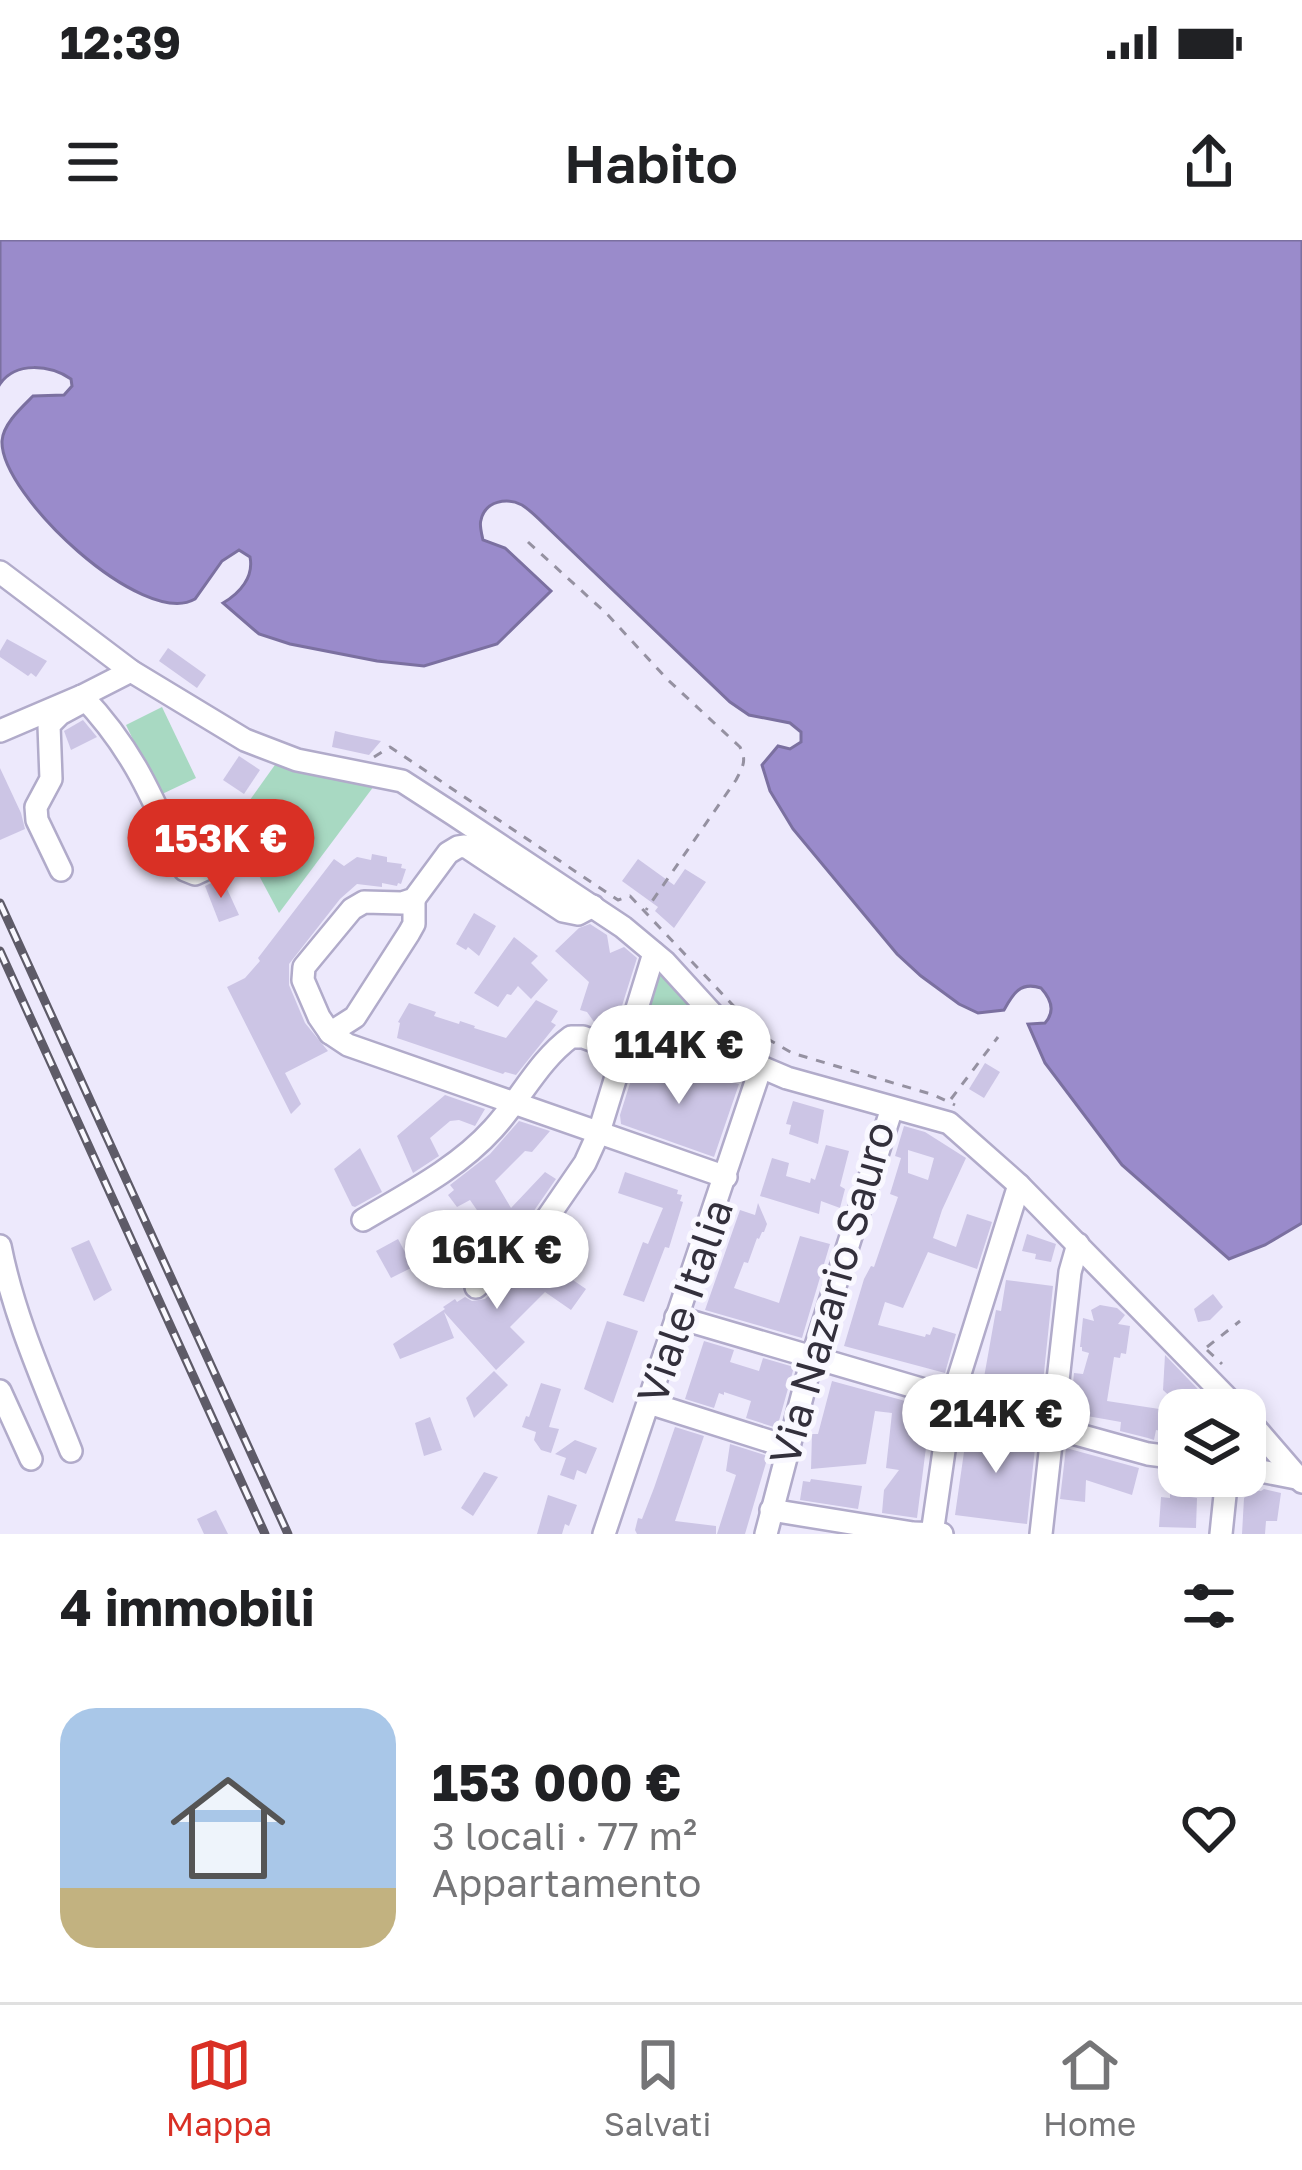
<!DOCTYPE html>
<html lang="it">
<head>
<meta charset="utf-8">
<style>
  body { margin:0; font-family:"Golos Text",sans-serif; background:#f6f6f6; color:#202124; height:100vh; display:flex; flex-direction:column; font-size:45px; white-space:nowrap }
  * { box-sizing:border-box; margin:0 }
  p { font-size:39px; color:#757577 }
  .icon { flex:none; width:66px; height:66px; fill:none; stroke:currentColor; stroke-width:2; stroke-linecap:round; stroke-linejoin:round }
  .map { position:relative; height:1294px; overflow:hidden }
  .drawer { display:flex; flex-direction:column; background:#fff; flex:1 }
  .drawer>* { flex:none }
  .tools { position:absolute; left:1158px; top:1149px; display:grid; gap:24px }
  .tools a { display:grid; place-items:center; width:108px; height:108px; border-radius:24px; background:#fff; box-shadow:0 6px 18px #0003; font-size:60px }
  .price { position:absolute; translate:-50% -102px; padding:0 27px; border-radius:42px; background:#fff; color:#222; font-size:39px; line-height:78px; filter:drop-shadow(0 3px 6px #0008) }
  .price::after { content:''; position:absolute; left:50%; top:72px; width:36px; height:27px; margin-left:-18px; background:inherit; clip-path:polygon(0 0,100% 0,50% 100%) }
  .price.active { background:#d93025; color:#fff }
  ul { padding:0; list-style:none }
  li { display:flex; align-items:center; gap:36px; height:300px; padding:0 60px }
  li+li { border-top:3px solid #e0e0e0 }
  li span { display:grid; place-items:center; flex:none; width:336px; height:240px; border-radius:36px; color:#555 }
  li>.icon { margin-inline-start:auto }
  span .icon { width:144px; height:144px; fill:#fffc; stroke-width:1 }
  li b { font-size:51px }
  h2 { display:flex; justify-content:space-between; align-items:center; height:144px; padding:0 60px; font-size:51px }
  .status { display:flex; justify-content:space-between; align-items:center; height:84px; padding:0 60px; background:#fff; direction:ltr }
  .status svg { height:33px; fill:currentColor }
  header { display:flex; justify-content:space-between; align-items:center; height:156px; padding:0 60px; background:#fff; font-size:54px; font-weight:600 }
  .dock { display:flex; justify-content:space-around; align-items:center; height:168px; border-top:3px solid #e0e0e0; background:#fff; font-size:33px; color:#757577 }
  .dock a { display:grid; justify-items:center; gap:6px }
  .dock .active { color:#d93025 }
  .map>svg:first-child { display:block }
  .green { fill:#a8d9c2 }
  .water { fill:#9a8bcb; stroke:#7b70a0; stroke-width:3 }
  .building { fill:#ccc5e5; fill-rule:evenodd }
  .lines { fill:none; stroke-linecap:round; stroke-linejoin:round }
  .minor-casing { stroke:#b1abca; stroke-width:26 }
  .path { stroke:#9591a1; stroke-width:3; stroke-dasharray:9 9; stroke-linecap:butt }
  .minor { stroke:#fff; stroke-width:21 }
  .rail-casing { stroke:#5e5b68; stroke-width:9 }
  .rail { stroke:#f9f8ff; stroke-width:4.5; stroke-dasharray:14; stroke-linecap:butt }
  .labels { text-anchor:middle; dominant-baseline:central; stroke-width:10; stroke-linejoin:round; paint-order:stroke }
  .street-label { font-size:42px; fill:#33303c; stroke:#f9f8ff }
</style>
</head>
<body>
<div class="status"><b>12:39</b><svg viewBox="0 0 49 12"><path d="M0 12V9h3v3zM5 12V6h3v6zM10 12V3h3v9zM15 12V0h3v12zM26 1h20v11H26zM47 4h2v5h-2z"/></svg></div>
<header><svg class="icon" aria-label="menu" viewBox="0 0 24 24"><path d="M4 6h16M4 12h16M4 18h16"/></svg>Habito<svg class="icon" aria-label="share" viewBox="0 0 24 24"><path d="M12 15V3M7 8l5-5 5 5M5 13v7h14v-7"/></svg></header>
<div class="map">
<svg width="1302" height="1294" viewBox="0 0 1302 1294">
  <rect width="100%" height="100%" fill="#ede9fc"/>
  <g class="green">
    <path d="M 162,467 L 196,538 L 160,555 L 126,485 Z"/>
    <path d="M 277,522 L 374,546 L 279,673 L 232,585 Z"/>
    <path d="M 659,731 L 736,811 L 733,820 L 649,796 L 641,788 Z"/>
  </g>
  <path class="water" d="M 0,0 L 1302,0 L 1302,983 L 1265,1005 L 1229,1019 L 1122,925 L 1045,823 L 1028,784 L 1045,783 C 1056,771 1051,759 1041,748 C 1020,741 1013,754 1004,770 L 978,773 L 959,764 L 921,736 L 897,714 L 793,589 L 770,551 L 762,525 L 778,506 L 790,509 L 801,502 L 801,492 L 790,483 L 749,475 L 730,462 L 545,285 C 538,278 530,270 522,265 C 507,257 485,261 481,280 C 479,285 482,295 483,300 L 505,308 L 551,351 L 497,404 L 424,426 L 377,421 L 290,404 L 259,394 L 223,363 C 240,353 254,337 250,317 L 239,310 L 222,321 L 195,359 C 143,389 0,255 2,201 C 3,184 22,167 33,156 L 64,155 L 72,146 L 71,139 C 50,125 16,121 0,144 Z"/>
  <g class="building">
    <path d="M 7,399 L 47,421 L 36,437 L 31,433 L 28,436 L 0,417 L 0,411 Z"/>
    <path d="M 168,408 L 206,435 L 197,448 L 159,421 Z"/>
    <path d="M 83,480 L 97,497 L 71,510 L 64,491 Z"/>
    <path d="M 335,491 L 347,494 L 381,501 L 369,515 L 332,507 Z"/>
    <path d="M 239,516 L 260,530 L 244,554 L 223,540 Z"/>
    <path d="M 0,528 L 21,573 L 25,589 L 0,600 Z"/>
    <path d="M 201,565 L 221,605 L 198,616 L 178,576 Z"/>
    <path d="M 372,614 L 387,617 L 387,622 L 402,624 L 401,628 L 406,629 L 401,644 L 398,643 L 397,646 L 382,643 L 382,647 L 357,644 L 340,659 L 289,724 L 289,745 L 305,783 L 328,811 L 285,833 L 301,864 L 291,874 L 227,747 L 245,738 L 260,721 L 258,718 L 334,619 L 344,626 L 357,617 L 371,620 Z"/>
    <path d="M 638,619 L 674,645 L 685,629 L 706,642 L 674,688 L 655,671 L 658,667 L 622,641 Z"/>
    <path d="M 222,638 L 239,675 L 219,682 L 205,646 Z"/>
    <path d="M 474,673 L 496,686 L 479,716 L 468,707 L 466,710 L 456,704 Z"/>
    <path d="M 590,684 L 607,695 L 610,713 L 624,707 L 637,718 L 615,788 L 611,791 L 597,786 L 587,772 L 580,770 L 589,742 L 555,711 L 579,688 Z"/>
    <path d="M 514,697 L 538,716 L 531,723 L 548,740 L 531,759 L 518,746 L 511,755 L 507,754 L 498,767 L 474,753 Z"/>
    <path d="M 536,760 L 558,771 L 551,782 L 556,785 L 516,835 L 505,832 L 503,834 L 397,798 L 400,783 L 398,782 L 409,763 L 436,772 L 434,776 L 459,784 L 460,781 L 475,786 L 474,788 L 506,798 Z"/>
    <path d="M 637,821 L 695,840 L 697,832 L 739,844 L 714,917 L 621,884 L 620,875 Z"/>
    <path d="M 985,823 L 1000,832 L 984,858 L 969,849 Z"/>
    <path d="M 445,855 L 485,869 L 475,886 L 459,880 L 450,881 L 430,898 L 439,916 L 413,933 L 397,896 Z"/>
    <path d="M 793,861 L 824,870 L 818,904 L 789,894 L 791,885 L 786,884 Z"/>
    <path d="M 519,881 L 550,891 L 532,912 L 525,911 L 495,941 L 511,968 L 545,932 L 556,939 L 531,975 L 513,994 L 466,1027 L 458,1015 L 492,992 L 470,960 L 457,967 L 448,955 L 454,950 L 450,945 L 490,914 Z"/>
    <path d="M 904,886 L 925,892 L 966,918 L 942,970 L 933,998 L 956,1007 L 967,974 L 992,982 L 977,1029 L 928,1012 L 903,1068 L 885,1062 L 878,1085 L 925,1097 L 926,1094 L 930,1095 L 933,1087 L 956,1094 L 945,1133 L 844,1106 L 864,1039 L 871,1026 L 874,1027 L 898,957 L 890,954 L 901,918 L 895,916 ZM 908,910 L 934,918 L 928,940 L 908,933 Z"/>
    <path d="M 826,905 L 849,911 L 840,946 L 845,949 L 840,968 L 821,961 L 819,974 L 760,956 L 772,918 L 789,923 L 786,936 L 810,943 L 811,938 L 815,940 Z"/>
    <path d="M 360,908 L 382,952 L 355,967 L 352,966 L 334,929 Z"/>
    <path d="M 625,932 L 678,950 L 677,954 L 682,955 L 680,961 L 683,962 L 669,1008 L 665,1007 L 644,1062 L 623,1055 L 643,1002 L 648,1004 L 663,968 L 618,953 Z"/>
    <path d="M 758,963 L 767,984 L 764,992 L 762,992 L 759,999 L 757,998 L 748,1023 L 744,1022 L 734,1048 L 779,1063 L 800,996 L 830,1004 L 802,1098 L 705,1070 L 740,970 L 755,975 Z"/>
    <path d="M 1027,994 L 1056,1004 L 1051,1022 L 1035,1019 L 1036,1014 L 1022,1011 Z"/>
    <path d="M 398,999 L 413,1027 L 391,1038 L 376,1011 Z"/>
    <path d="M 89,1000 L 112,1050 L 94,1061 L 71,1008 Z"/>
    <path d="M 542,1008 L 566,1031 L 564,1034 L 586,1049 L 571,1070 L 545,1052 L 510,1087 L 525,1102 L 496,1130 L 444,1072 L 454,1098 L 400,1119 L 393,1104 L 445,1069 L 443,1067 L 455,1059 L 457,1062 L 465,1057 L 472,1061 L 485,1059 Z"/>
    <path d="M 1006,1040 L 1053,1046 L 1042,1152 L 983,1143 L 996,1070 L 1001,1071 Z"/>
    <path d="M 1213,1054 L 1223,1067 L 1210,1080 L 1198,1082 L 1194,1069 Z"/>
    <path d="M 1100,1065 L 1117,1068 L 1125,1075 L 1118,1084 L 1130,1086 L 1126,1114 L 1121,1113 L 1120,1118 L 1114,1117 L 1107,1161 L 1179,1172 L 1179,1195 L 1156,1190 L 1154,1200 L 1148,1198 L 1120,1191 L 1121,1182 L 1070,1173 L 1074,1133 L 1083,1134 L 1089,1113 L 1082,1111 L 1082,1107 L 1080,1107 L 1083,1078 L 1094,1081 L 1091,1070 Z"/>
    <path d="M 607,1081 L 638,1091 L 613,1163 L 584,1149 Z"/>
    <path d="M 704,1101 L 734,1110 L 730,1122 L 759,1131 L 763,1118 L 794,1127 L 777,1188 L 746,1178 L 751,1161 L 724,1152 L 724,1155 L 719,1153 L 714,1168 L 685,1159 Z"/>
    <path d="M 1165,1115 L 1218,1170 L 1185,1170 L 1163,1150 Z"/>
    <path d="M 494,1131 L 508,1145 L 474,1178 L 466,1158 Z"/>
    <path d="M 832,1141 L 931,1168 L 917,1278 L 882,1273 L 884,1250 L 899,1230 L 886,1228 L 892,1173 L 875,1171 L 866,1224 L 811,1229 L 812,1194 L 818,1194 Z"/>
    <path d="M 541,1143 L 561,1149 L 549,1187 L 559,1189 L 551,1213 L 541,1210 L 534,1200 L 536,1192 L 522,1187 L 526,1176 L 529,1177 Z"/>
    <path d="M 430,1177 L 442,1210 L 424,1216 L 415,1183 Z"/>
    <path d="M 968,1184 L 1036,1198 L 1027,1284 L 955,1275 Z"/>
    <path d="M 675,1187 L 704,1196 L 675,1281 L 716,1286 L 716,1294 L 637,1294 L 635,1290 L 638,1278 L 642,1279 L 654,1248 Z"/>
    <path d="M 575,1200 L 597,1208 L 586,1234 L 577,1230 L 574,1240 L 560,1235 L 566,1218 L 555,1214 Z"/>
    <path d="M 730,1204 L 768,1216 L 745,1294 L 717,1294 L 736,1235 L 726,1231 Z"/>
    <path d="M 1066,1208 L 1139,1228 L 1132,1255 L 1086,1240 L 1085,1262 L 1060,1259 Z"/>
    <path d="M 484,1232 L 498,1237 L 473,1276 L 461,1268 Z"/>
    <path d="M 811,1239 L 862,1246 L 858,1269 L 800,1260 L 803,1241 L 810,1242 Z"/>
    <path d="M 1264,1249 L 1281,1253 L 1277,1281 L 1266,1281 L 1265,1294 L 1242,1294 L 1244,1258 L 1254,1250 L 1261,1251 Z"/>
    <path d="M 1170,1254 L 1197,1258 L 1196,1288 L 1159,1287 L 1161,1257 L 1170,1258 Z"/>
    <path d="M 548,1255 L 577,1265 L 569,1286 L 565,1284 L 562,1294 L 537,1294 Z"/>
    <path d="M 216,1270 L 228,1294 L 204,1294 L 197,1279 Z"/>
  </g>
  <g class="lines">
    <defs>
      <g id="minor">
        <path d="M 0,332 L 131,431 L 245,500 L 297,520 L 402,541 L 453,574 L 623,687 L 665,722 L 761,827 L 787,838 L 949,883 L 1019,945 L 1239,1170"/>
        <path d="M 82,456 C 135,511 154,562 185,630 L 195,634 L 225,620"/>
        <path d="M 0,491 L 82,456 L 131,431"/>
        <path d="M 61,630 L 37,580 L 36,567 L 51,539 L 49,485 L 60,474 L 86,460"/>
        <path d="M 593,666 L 578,674 L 563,671 L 465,606 L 458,607 L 448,613 L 414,659 L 402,663 L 364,662 L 352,669 L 304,727 L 303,740 L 319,777 L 330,793 L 348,805 L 726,937"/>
        <path d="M 330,793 L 355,777 L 409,693 L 414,684 L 414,659"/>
        <path d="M 629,795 L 728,826 L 741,828 L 756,823"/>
        <path d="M 363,980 C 407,954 458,928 493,889 C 520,860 538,821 571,797 L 583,797 L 624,812"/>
        <path d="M 0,1006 C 14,1077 44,1143 71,1211"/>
        <path d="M 476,1047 L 524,1005 L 543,984 L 585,923 L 599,892 L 654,713"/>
        <path d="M 676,1077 L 1054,1188 L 1148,1214 L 1179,1218"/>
        <path d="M 0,1151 L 31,1219"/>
        <path d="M 649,1163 L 788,1207"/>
        <path d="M 1245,1176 L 1302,1242"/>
        <path d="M 1245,1228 L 1296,1238"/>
        <path d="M 771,1270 L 913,1293 L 942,1294"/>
        <path d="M 604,1294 L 761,827"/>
        <path d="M 766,1294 L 813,1115 L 892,868"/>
        <path d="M 932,1294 L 949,1176 L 957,1143 L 1019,945"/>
        <path d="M 1041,1294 L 1070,1032 L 1078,1004"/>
        <path d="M 1221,1294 L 1227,1236"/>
      </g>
    </defs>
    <use href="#minor" class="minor-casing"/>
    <g class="path">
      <path d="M 528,302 L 606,373 L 667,439 L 740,507 C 747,521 743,526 736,540 L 646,670"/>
      <path d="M 374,517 L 390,507 L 618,660 L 630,656 L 761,795 L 792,813 L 934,855 L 955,865"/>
      <path d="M 951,859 L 998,797"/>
      <path d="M 1207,1107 L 1240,1081"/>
      <path d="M 1207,1110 L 1222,1124"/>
    </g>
    <use href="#minor" class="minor"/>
    <defs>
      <g id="rail">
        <path d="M 0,663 L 288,1294"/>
        <path d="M 0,711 L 265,1294"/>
      </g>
    </defs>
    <use href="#rail" class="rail-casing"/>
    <use href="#rail" class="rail"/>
  </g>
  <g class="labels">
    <g class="street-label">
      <text transform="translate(831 1053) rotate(-74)">Via Nazario Sauro</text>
      <text transform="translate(684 1061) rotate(-71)">Viale Italia</text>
    </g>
  </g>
</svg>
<div class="tools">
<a><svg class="icon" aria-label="layers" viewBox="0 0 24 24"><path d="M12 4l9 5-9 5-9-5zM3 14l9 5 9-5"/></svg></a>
</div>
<b class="price active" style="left:221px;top:661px">153K €</b>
<b class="price" style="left:679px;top:867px">114K €</b>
<b class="price" style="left:497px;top:1072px">161K €</b>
<b class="price" style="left:996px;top:1236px">214K €</b>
</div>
<section class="drawer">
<h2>4 immobili<svg class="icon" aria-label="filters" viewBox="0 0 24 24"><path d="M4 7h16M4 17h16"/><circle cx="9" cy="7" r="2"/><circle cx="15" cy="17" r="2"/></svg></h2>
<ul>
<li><span style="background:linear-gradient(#a9c7e8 75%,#c2b280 0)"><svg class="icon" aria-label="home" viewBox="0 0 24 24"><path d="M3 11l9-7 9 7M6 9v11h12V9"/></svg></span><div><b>153 000 €</b><p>3 locali · 77 m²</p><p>Appartamento</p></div><svg class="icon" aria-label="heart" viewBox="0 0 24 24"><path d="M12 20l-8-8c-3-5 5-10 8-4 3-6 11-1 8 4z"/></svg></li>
</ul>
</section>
<nav class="dock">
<a class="active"><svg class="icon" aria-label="map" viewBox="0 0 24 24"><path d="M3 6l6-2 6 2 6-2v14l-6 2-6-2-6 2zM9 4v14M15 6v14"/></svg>Mappa</a>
<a><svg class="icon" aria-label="saved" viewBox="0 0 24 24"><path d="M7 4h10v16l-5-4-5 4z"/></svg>Salvati</a>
<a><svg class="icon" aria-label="home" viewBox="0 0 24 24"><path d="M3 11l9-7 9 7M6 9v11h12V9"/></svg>Home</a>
</nav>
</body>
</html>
